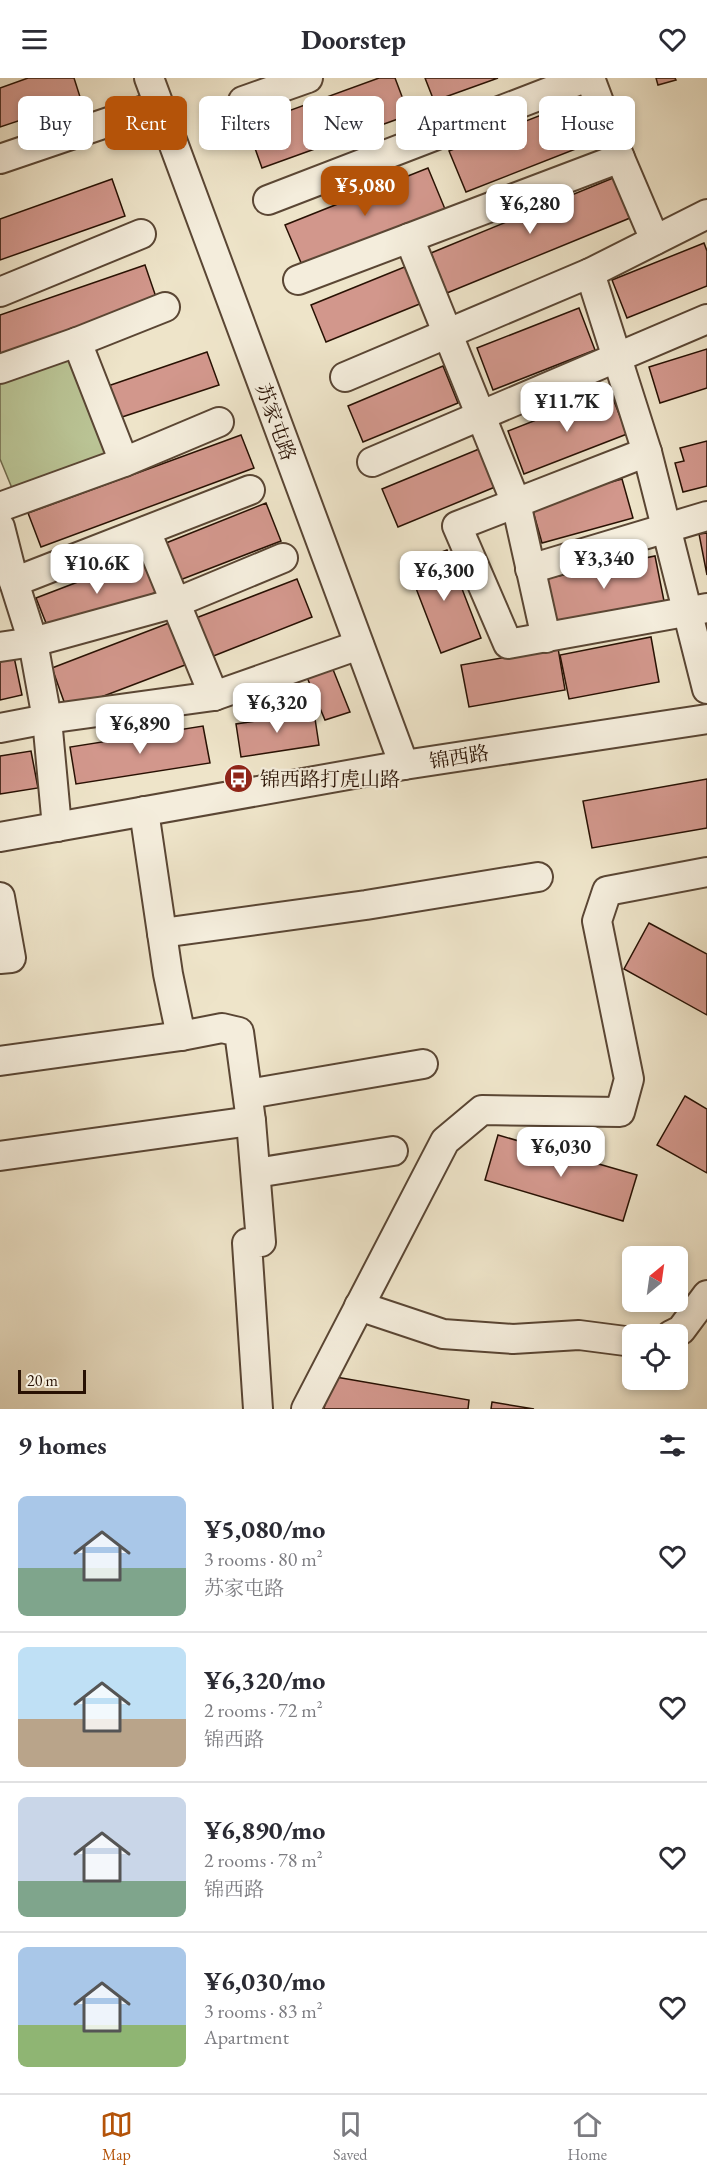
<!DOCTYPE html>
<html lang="en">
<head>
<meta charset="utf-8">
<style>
  body { margin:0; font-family:"EB Garamond","Noto Serif SC",serif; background:#f7f7f7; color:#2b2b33; height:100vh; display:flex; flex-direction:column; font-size:22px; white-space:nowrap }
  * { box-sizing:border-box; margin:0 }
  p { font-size:20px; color:#7c7c81 }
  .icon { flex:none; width:33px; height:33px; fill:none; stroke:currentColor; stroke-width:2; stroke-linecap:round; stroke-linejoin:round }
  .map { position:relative; height:1331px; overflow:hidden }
  .sheet { display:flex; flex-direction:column; background:#fff; flex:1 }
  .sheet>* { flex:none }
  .top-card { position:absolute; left:18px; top:18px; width:672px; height:54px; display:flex; gap:12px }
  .needle { width:39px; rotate:29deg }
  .tools { position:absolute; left:622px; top:1168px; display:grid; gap:12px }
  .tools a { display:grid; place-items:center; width:66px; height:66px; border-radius:9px; background:#fff; box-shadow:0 3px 9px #0003; font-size:30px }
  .scale { position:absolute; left:18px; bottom:15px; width:68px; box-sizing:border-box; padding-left:6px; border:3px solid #281103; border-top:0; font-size:16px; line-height:21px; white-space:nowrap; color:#281103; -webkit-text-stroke:4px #f4eddc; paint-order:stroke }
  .price { position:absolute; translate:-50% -51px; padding:0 14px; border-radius:12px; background:#fff; color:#222; font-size:20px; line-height:39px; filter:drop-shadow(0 2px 3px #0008) }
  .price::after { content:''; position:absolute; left:50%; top:36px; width:18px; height:14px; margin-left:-9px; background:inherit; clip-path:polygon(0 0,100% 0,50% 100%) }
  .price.active { background:#b45309; color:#fff }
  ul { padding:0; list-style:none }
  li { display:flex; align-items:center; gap:18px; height:150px; padding:0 18px }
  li+li { border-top:2px solid #e1e1e2 }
  li span { display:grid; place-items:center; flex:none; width:168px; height:120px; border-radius:9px; color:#555 }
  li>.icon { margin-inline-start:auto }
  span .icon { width:72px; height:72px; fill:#fffc; stroke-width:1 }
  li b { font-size:26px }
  h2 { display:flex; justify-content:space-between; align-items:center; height:72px; padding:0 18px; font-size:26px }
  .tag { padding:0 21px; border-radius:9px; background:#fff; box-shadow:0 3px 9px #0003; font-size:21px; line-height:54px }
  .tag.active { background:#b45309; color:#fff }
  header { display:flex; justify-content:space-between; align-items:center; height:78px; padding:0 18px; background:#fff; font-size:27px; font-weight:700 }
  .dock { display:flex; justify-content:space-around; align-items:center; height:84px; border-top:2px solid #e1e1e2; background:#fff; font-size:16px; color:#7c7c81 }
  .dock a { display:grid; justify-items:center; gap:3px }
  .dock .active { color:#b45309 }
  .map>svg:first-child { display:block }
  .green { fill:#bac495; stroke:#716a4c; stroke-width:1.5 }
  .building { fill:#d2978c; stroke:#281103; stroke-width:1.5 }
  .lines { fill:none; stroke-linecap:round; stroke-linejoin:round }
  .minor-casing { stroke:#5a4634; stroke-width:32 }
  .minor { stroke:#f4eddc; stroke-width:28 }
  .labels { text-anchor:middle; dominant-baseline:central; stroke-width:4.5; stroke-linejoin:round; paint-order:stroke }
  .street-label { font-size:20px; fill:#281103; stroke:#f4eddc }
  .poi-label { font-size:20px; fill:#281103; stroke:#f4eddc; text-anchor:start }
</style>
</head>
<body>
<header><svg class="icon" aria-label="menu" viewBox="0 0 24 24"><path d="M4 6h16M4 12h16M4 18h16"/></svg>Doorstep<svg class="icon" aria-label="heart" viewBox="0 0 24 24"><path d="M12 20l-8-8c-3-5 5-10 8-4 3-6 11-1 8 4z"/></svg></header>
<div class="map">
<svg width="707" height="1331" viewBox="0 0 707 1331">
  <rect width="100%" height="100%" fill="#eee4c9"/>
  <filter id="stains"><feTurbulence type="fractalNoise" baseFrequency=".00333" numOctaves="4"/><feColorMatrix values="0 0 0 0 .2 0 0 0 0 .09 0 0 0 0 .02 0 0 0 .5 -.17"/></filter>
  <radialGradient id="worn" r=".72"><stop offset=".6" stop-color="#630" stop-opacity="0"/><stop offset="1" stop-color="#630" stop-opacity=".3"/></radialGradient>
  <path class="green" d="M 77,276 L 115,379 L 14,415 L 0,381 L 0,299 Z"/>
  <g class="building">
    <path d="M 28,0 L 74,0 L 81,22 L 0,49 L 0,10 Z"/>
    <path d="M 379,0 L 395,0 L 409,37 L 262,90 L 247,48 Z"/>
    <path d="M 425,0 L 498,0 L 434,23 Z"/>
    <path d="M 656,0 L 675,0 L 676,2 L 658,7 Z"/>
    <path d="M 585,20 L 601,61 L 466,114 L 449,73 Z"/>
    <path d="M 428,90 L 445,131 L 302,187 L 285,147 Z"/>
    <path d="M 613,100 L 630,140 L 447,215 L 431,175 Z"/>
    <path d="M 112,101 L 125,138 L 0,182 L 0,141 Z"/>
    <path d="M 704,165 L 707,173 L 707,208 L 627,240 L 612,202 Z"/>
    <path d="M 145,187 L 157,222 L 0,277 L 0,237 Z"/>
    <path d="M 407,188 L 422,225 L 326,264 L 311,227 Z"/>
    <path d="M 579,230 L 595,272 L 493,312 L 477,270 Z"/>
    <path d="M 707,271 L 707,310 L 660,325 L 649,289 Z"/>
    <path d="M 207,274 L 219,307 L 116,341 L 105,309 Z"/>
    <path d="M 443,288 L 458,325 L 363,364 L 348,328 Z"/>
    <path d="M 610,313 L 627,356 L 524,396 L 508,353 Z"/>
    <path d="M 241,357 L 254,390 L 41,469 L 28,435 Z"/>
    <path d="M 707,363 L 707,408 L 683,414 L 675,385 L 684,383 L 680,370 Z"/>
    <path d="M 479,371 L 495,409 L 398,449 L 382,411 Z"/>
    <path d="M 622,401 L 633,440 L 542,465 L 531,426 Z"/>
    <path d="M 266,425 L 281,463 L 180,502 L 166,465 Z"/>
    <path d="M 707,455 L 707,497 L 699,456 Z"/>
    <path d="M 447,472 L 481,560 L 441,575 L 407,487 Z"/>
    <path d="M 655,478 L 664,523 L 554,546 L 544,501 Z"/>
    <path d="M 143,479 L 157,514 L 50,555 L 36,520 Z"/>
    <path d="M 297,501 L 312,539 L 211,579 L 196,540 Z"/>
    <path d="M 169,545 L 185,587 L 67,632 L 52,590 Z"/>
    <path d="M 651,559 L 659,604 L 569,621 L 560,577 Z"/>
    <path d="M 558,570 L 565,612 L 469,629 L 461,587 Z"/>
    <path d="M 13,574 L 22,617 L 0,622 L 0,576 Z"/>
    <path d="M 332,589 L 350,634 L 325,642 L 306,597 Z"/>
    <path d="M 314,634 L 319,667 L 241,679 L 236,646 Z"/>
    <path d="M 203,648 L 210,685 L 76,706 L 70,669 Z"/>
    <path d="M 31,673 L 38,710 L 0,716 L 0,678 Z"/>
    <path d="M 707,701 L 707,750 L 592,770 L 583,723 Z"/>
    <path d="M 649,845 L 707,876 L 707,937 L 624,891 Z"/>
    <path d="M 685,1018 L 707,1031 L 707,1095 L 657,1067 Z"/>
    <path d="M 498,1057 L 637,1097 L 623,1143 L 485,1102 Z"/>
    <path d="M 330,1298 L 469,1322 L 468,1331 L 324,1331 Z"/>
    <path d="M 492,1324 L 534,1331 L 491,1331 Z"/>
  </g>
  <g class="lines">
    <defs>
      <g id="minor">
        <path d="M 149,0 L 404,687"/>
        <path d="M 590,0 L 620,80 L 655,162"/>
        <path d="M 243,23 L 308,0"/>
        <path d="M 0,81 L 159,27"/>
        <path d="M 268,122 L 585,0"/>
        <path d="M 590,195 L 647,374 L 707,611"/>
        <path d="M 298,202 L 409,160"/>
        <path d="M 0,214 L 141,156"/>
        <path d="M 77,264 L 124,384"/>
        <path d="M 0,291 L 77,264 L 165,229"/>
        <path d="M 345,299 L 590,195 L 707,136"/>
        <path d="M 647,374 L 457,448 L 508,566 L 707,530"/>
        <path d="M 372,384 L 707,241"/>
        <path d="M 0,429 L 124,384 L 219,344"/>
        <path d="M 0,449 L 14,504 L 33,564 L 47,641 L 57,749"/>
        <path d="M 146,453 L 214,618"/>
        <path d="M 530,491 L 707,438"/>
        <path d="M 14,504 L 250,412"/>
        <path d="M 546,560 L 516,425 L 409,160 L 620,80"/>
        <path d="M 0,569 L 33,564 L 175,525 L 283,480"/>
        <path d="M 0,650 L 47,641 L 214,618 L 359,567"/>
        <path d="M 144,733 L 168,896 L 181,958 L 222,950 L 239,954 L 251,1043 L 261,1164 L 247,1165 L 258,1331"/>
        <path d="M 0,759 L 404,687 L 707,641"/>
        <path d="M 0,819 L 11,880 L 0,881"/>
        <path d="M 162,855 L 366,827 L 538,799"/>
        <path d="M 0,983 L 181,958"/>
        <path d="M 248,1016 L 423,986"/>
        <path d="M 0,1078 L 251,1043"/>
        <path d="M 256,1095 L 393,1073"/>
        <path d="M 359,1228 L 443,1256 L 513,1261 L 579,1257 L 633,1264"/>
        <path d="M 671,1257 L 681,1252 L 707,1217"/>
        <path d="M 306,1331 L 445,1063 L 482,1032 L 620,1034 L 629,1001 L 597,843 L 607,813 L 707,794"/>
      </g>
    </defs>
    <use href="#minor" class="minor-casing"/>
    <use href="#minor" class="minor"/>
  </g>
  <defs>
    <symbol id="bus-disc" viewBox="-11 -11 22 22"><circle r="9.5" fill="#8f2418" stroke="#f4eddc"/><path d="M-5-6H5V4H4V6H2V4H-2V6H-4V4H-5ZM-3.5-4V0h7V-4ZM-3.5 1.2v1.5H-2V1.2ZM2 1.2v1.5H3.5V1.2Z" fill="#fff"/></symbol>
  </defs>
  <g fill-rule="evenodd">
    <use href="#bus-disc" x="222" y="684" width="33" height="33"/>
  </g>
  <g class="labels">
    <g class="street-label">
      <text transform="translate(276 344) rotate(70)">苏家屯路</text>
      <text transform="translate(459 679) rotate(-9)">锦西路</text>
    </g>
    <g class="poi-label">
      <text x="260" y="701">锦西路打虎山路</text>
    </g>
  </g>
  <rect width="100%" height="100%" filter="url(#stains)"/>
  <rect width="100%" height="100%" fill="url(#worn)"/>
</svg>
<div class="tools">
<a><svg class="needle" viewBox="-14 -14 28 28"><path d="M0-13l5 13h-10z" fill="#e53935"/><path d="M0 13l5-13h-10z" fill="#7c7c81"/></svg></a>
<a><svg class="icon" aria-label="locate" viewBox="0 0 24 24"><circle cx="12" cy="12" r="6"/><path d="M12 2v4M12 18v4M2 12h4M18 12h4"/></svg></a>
</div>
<div class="scale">20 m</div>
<b class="price active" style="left:365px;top:139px">¥5,080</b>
<b class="price" style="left:530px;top:157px">¥6,280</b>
<b class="price" style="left:567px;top:355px">¥11.7K</b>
<b class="price" style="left:604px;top:512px">¥3,340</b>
<b class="price" style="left:97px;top:517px">¥10.6K</b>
<b class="price" style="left:444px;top:524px">¥6,300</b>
<b class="price" style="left:277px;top:656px">¥6,320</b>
<b class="price" style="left:140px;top:677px">¥6,890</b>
<b class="price" style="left:561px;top:1100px">¥6,030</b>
<div class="top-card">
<a class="tag">Buy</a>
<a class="tag active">Rent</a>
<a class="tag">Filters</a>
<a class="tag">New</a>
<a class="tag">Apartment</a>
<a class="tag">House</a>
</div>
</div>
<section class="sheet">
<h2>9 homes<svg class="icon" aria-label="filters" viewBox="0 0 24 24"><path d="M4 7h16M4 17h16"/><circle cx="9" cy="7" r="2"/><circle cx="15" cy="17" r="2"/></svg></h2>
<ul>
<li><span style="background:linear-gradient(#a9c7e8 60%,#7fa58c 0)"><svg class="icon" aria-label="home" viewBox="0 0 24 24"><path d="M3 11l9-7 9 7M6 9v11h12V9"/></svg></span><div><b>¥5,080/mo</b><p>3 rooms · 80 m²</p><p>苏家屯路</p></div><svg class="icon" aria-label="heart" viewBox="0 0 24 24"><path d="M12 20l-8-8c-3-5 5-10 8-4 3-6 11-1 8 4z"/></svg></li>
<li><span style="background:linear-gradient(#bfe0f5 60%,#b9a48a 0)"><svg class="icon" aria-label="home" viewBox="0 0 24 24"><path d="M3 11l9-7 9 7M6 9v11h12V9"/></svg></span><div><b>¥6,320/mo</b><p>2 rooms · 72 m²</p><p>锦西路</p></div><svg class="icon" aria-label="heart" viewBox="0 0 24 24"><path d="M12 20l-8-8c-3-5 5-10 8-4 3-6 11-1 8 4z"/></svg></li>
<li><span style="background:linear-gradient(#c9d6e8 70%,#7fa58c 0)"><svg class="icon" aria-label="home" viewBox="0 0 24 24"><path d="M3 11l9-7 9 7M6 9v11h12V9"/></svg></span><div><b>¥6,890/mo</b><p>2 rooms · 78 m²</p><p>锦西路</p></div><svg class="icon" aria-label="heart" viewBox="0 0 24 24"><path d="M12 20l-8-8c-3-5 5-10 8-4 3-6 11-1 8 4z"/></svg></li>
<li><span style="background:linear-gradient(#a9c7e8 65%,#8fb573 0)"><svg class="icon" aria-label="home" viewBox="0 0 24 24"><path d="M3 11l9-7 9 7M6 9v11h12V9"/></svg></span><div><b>¥6,030/mo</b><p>3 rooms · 83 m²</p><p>Apartment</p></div><svg class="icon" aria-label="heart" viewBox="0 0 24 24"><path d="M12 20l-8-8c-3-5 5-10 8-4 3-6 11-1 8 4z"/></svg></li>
</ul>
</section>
<nav class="dock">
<a class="active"><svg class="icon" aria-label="map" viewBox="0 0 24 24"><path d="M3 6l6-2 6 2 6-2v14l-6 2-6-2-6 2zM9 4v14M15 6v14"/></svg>Map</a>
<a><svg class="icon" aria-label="saved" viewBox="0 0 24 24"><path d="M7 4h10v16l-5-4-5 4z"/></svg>Saved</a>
<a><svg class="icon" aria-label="home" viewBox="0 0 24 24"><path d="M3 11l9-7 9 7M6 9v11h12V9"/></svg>Home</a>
</nav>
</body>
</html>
